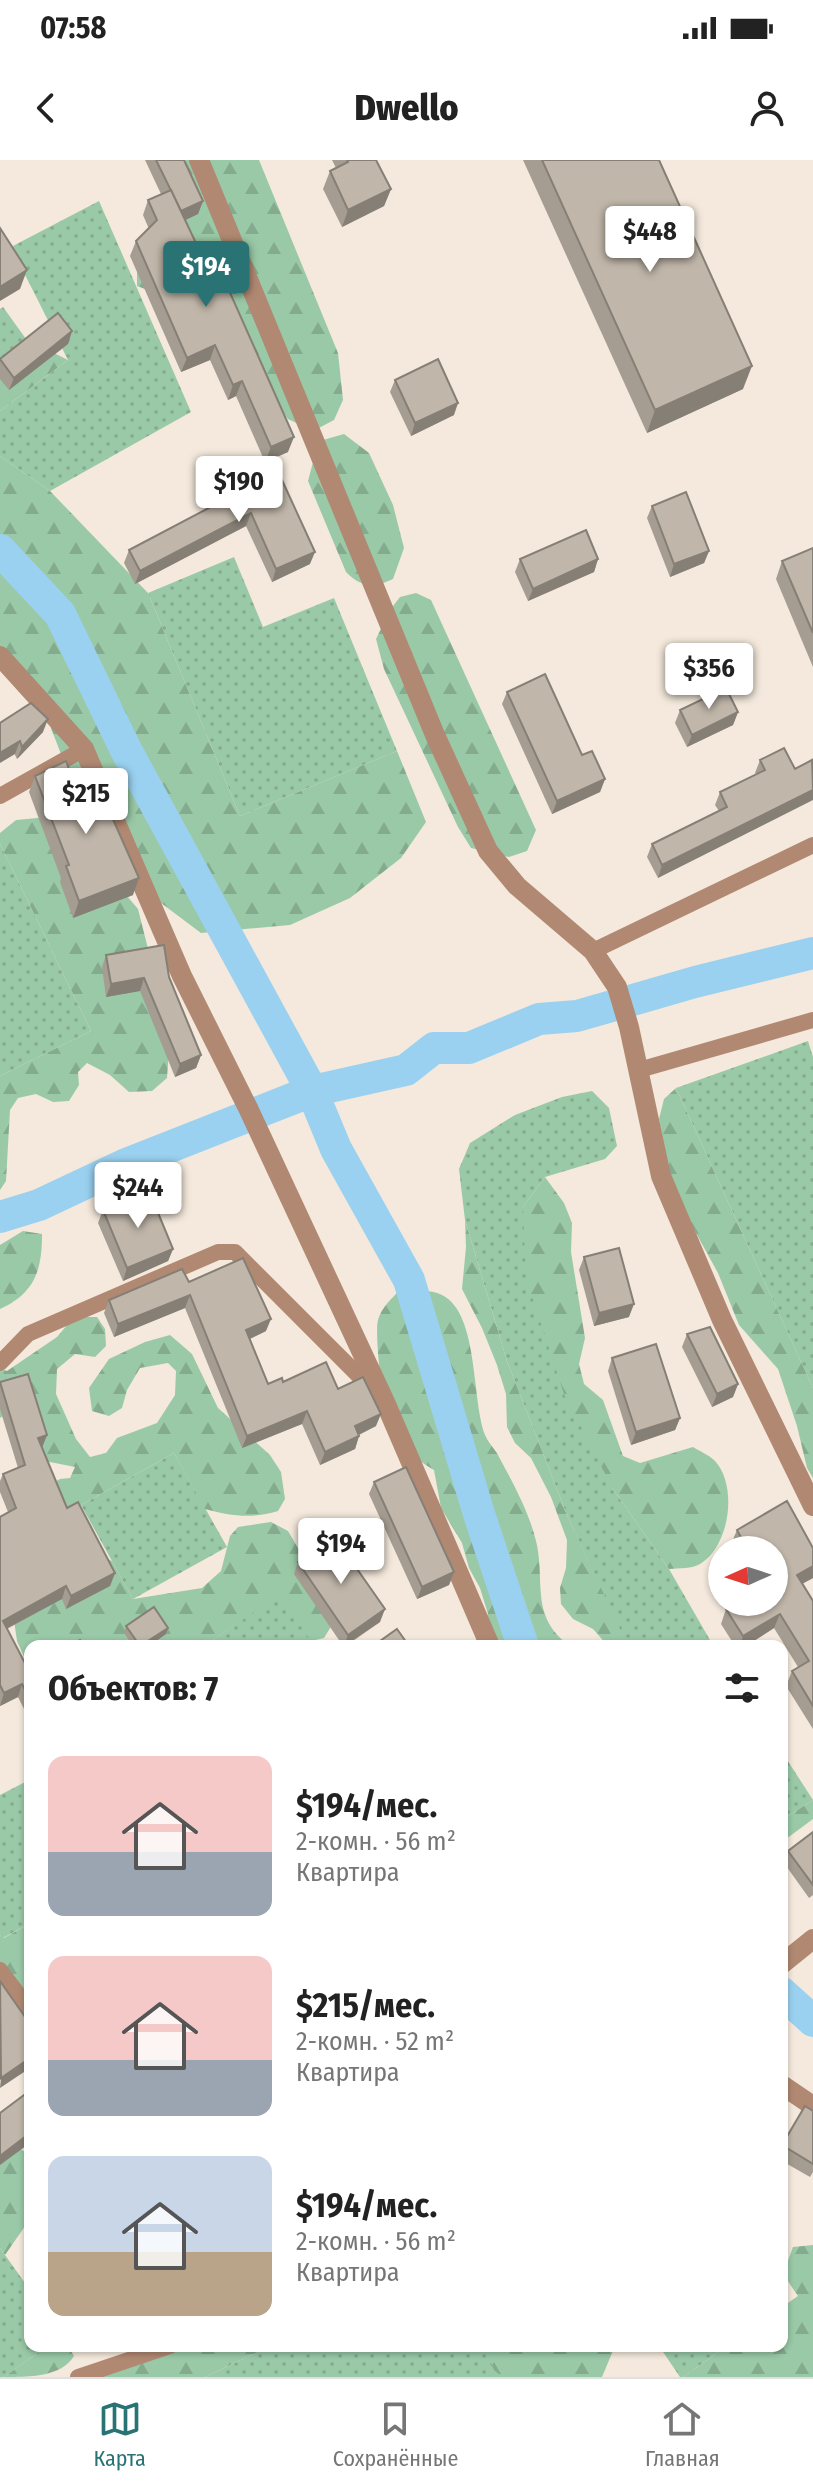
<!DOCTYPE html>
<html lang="ru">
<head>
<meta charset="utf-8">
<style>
  body { margin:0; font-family:"Fira Sans Condensed",sans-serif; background:#f6f6f6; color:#222; height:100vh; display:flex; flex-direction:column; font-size:30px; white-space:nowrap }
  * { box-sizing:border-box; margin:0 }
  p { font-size:26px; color:#767676 }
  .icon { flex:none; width:44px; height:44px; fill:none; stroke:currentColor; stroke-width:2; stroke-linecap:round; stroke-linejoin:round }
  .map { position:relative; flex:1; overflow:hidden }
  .sheet { position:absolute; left:24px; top:1480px; width:764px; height:712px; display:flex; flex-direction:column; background:#fff; border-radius:16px; box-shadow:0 2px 6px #0004 }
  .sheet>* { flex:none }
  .needle { width:52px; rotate:267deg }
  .tools { position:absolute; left:708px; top:1376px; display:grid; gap:16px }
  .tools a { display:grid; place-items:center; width:80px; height:80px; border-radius:50%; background:#fff; box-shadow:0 2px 6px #0004; font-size:40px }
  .price { position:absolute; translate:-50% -68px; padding:0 18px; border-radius:8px; background:#fff; color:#222; font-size:26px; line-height:52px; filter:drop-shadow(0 2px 4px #0008) }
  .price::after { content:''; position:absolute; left:50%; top:48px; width:24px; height:18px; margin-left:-12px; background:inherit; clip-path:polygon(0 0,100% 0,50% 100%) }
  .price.active { background:#297375; color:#fff }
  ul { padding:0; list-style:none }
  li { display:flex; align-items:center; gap:24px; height:200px; padding:0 24px }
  li span { display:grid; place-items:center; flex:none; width:224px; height:160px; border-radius:16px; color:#555 }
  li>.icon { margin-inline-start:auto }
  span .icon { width:96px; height:96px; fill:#fffc; stroke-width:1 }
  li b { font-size:34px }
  h2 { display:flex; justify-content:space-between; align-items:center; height:96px; padding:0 24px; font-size:34px }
  .status { display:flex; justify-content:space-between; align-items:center; height:56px; padding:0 40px; background:#fff; direction:ltr }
  .status svg { height:22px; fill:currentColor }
  header { display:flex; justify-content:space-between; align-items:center; height:104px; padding:0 24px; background:#fff; font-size:36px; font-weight:800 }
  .menu { display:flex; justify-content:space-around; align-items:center; height:112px; border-top:2px solid #e0e0e0; background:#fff; font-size:22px; color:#767676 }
  .menu a { display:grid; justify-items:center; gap:4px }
  .menu .active { color:#297375 }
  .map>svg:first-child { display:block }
  .grass { fill:url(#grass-dots) }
  .forest { fill:url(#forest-firs) }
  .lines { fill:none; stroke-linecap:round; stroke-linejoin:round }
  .canal { stroke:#9ad1f0; stroke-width:32 }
  .service { stroke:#b18972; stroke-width:16 }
  .minor { stroke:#b18972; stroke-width:20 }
  .tertiary { stroke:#b18972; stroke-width:20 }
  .wall { fill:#a59d91 }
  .shaded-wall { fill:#867f76 }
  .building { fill:#c0b6a9; stroke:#867f76; stroke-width:2 }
</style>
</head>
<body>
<div class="status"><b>07:58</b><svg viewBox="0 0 49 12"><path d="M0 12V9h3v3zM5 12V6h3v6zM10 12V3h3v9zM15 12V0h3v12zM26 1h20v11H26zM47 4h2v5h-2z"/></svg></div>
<header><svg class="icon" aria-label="back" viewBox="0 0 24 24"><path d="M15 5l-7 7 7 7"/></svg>Dwello<svg class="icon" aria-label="person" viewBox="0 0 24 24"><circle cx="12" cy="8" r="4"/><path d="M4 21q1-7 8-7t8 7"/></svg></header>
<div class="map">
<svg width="813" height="2217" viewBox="0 0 813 2217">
  <defs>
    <pattern id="grass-dots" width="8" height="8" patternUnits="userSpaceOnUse" patternTransform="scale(2)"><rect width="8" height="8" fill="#9ac9a7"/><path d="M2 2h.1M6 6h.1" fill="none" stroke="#84ab8e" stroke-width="1.8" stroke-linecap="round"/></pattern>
    <pattern id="forest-firs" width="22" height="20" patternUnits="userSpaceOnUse" patternTransform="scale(2)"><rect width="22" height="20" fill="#9ac9a7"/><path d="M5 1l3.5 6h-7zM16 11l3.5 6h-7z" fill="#84ab8e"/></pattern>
  </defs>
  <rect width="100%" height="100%" fill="#f4e9dc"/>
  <g class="grass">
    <path d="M 99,41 L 191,252 L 50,331 L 0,296 L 0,251 L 68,200 L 11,87 Z"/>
    <path d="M 3,147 L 26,179 L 0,202 L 0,149 Z"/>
    <path d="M 234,397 L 263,467 L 334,438 L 397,591 L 240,656 L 148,433 Z"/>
    <path d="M 0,684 L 91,871 L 0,916 Z"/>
    <path d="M 808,881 L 813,897 L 813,1228 L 676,928 Z"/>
    <path d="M 592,931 L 609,948 L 617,986 L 605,999 L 545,1017 L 523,1047 L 613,1329 L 669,1409 L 710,1480 L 704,1486 L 627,1486 L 567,1355 L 507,1201 L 465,1060 L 459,1009 L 470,983 L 515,955 L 562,937 Z"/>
    <path d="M 174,1293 L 227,1387 L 133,1439 L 81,1345 Z"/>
    <path d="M 279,1434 L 315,1486 L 204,1486 Z"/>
    <path d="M 782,1592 L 813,1640 L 782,1660 Z"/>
    <path d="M 29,1620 L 30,1763 L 3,1778 L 0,1775 L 0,1635 Z"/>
    <path d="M 0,2088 L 30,2130 L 30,2186 L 47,2186 L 4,2217 L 0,2217 Z"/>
    <path d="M 270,2186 L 539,2186 L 564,2217 L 205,2217 Z"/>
    <path d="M 659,2186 L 727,2186 L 683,2217 L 680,2217 Z"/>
  </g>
  <g class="forest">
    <path d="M 180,0 L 259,0 L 338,193 L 343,240 L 334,260 L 313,271 L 288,259 L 273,239 L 215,109 L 145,129 L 137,126 L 137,111 Z"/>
    <path d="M 26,179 L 68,200 L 0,251 L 0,202 Z"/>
    <path d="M 344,274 L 369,293 L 393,345 L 404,388 L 393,419 C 374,428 362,428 346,412 L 308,321 L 316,291 L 323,280 Z"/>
    <path d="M 0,296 L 50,331 L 148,433 L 240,656 L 397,591 L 426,662 L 401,698 L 350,738 L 290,765 L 201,773 L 129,719 L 74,628 L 46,555 L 0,492 Z"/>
    <path d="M 416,433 L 431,440 L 536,670 L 527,691 L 509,697 L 471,688 L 458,667 L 384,509 L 376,479 L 390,450 L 400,437 Z"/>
    <path d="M 59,656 L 138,749 L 170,876 L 167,918 L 152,931 L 129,932 L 110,915 L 87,903 L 78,912 L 79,925 L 69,941 L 53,942 L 36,934 L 18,938 L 10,950 L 6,1021 L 0,1030 L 0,916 L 91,871 L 0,684 L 0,673 L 16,660 Z"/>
    <path d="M 676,928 L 813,1228 L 813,1318 L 807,1308 L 797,1266 L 778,1209 L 739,1165 L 718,1113 L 670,1026 L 659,959 L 664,939 Z"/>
    <path d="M 545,1017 L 564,1043 L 572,1063 L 571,1092 L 585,1178 L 579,1204 L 584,1224 L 603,1240 L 623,1296 L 640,1303 L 693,1287 C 699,1291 709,1295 715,1301 C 738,1326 730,1386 700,1404 C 692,1409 679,1408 669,1409 L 613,1329 L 564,1234 L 526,1118 L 523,1047 Z"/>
    <path d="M 465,1060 L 507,1201 L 567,1355 L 628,1486 L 608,1486 L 593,1469 L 573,1459 L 561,1444 L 560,1428 L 566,1408 L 567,1380 L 551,1337 L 531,1298 L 515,1283 L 507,1267 L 506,1234 L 497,1205 L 482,1168 L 462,1129 L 466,1087 Z"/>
    <path d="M 23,1071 L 42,1074 C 42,1110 35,1133 0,1149 L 0,1085 Z"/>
    <path d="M 400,1130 C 414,1131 430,1129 442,1135 C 480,1154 471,1244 486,1277 C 489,1284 496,1290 499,1297 C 513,1323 529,1352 536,1381 C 546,1422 529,1456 570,1486 L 476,1486 L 476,1480 L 488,1454 L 480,1428 L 469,1408 L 462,1383 L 441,1348 L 434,1310 C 422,1303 397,1286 391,1273 C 384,1260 374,1174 378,1160 C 382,1147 391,1139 400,1130 Z"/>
    <path d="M 87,1157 L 97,1157 L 105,1169 L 106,1186 L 95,1197 L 75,1194 L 57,1209 L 56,1234 L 76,1279 L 90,1297 L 106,1293 L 117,1278 L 157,1263 L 175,1235 L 176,1211 L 168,1203 L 140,1208 L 127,1230 L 122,1248 L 109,1256 L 92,1251 L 89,1228 L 109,1199 L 145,1182 L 170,1175 L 192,1194 L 218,1248 L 270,1295 L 281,1312 L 285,1339 L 278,1351 C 252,1359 231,1356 205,1349 L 174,1293 L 81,1345 L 53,1358 L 39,1331 L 60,1319 L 70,1318 L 75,1307 L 45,1301 L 9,1252 L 0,1258 L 0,1208 L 7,1211 L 57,1177 L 68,1164 Z"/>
    <path d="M 271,1362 L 288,1371 L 327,1438 L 335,1460 L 324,1478 L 311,1481 L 279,1435 L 204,1486 L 30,1486 L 30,1511 L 17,1481 L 4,1392 L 69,1379 L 112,1401 L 133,1439 L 202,1428 L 221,1411 L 230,1376 L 238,1367 Z"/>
    <path d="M 813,1640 L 813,1659 L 782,1682 L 782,1660 Z"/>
    <path d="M 30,1763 L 30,1870 L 0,1828 L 0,1775 L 4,1778 Z"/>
    <path d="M 0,1966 L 11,1983 L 30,1995 L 30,2059 L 5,2095 L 0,2088 Z"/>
    <path d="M 813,2085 L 813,2217 L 683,2217 L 727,2186 L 782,2186 L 782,2147 L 798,2136 L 783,2114 L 793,2087 Z"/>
    <path d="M 47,2186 L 68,2186 L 74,2196 C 61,2217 30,2217 4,2217 Z"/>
    <path d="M 166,2186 L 270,2186 L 205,2217 L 78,2217 Z"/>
    <path d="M 483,2186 L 615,2186 L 602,2217 L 502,2217 L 494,2210 Z"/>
  </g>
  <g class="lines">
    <g class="canal">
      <path d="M 0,390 L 60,454 L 126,590 L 312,931 L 336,989 L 409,1120 L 479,1354 L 523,1486"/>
      <path d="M 0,1057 L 39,1045 L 124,1005 L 312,931 L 406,910 L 434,888 L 469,888 L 539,859 L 577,856 L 695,822 L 813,793"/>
      <path d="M 782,1833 L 813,1861"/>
    </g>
    <g class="service">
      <path d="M 0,636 L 84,589"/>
      <path d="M 593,791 L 813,685"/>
      <path d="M 639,910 L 813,860"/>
      <path d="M 0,1203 L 28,1174 L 218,1092 L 235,1092 L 375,1232"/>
      <path d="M 0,1810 L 30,1850"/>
      <path d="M 78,2217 L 170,2186"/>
    </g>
    <g class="minor">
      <path d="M 0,496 L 84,589 L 182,816 L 248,948 L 385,1242 L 490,1486"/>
      <path d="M 782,1804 L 813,1779"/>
      <path d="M 782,1925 L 813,1946"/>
    </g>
    <path class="tertiary" d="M 199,0 L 435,575 L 488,691 L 517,726 L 593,791 L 617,827 L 629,867 L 661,1016 L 722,1160 L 813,1346"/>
  </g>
  <g class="wall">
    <path d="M 145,0 L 184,0 L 203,41 L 198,54 L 185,60 L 288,292 L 265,302 L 236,236 L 228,240 L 210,200 L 181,212 L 130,96 L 136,81 L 149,69 L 143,55 L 148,40 L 161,34 Z"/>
    <path d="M 332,0 L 376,0 L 391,29 L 384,46 L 342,67 L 323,29 L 330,11 L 336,8 Z"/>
    <path d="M 523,0 L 659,0 L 743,229 L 647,273 Z"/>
    <path d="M 72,171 L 68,184 L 9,230 L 0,219 L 0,199 Z"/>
    <path d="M 395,220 L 454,255 L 411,276 L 390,232 Z"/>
    <path d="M 238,325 L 310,404 L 272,422 L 246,366 L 135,424 L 124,403 L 129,390 L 234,335 Z"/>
    <path d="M 652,346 L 709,391 L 704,403 L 670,417 L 647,358 Z"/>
    <path d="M 813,388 L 813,507 L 776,419 L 782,401 Z"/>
    <path d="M 520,399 L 598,399 L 594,412 L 528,441 L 515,412 Z"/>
    <path d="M 507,532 L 582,595 L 605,619 L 600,632 L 552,654 L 502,544 Z"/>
    <path d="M 680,550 L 738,552 L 733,565 L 687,587 L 675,563 Z"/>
    <path d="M 0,563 L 43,572 L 17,599 Z"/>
    <path d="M 760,600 L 795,609 L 658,718 L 647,697 L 652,684 L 719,651 L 715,645 L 720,632 L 756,614 L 755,613 Z"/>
    <path d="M 35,616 L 83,647 L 133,735 L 73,758 L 60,722 L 61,718 L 29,632 Z"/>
    <path d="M 106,795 L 169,817 L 201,895 L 196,908 L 175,917 L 140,831 L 106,837 L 102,807 Z"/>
    <path d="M 103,1050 L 173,1089 L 168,1101 L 123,1121 L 98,1063 Z"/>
    <path d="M 584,1097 L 629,1157 L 594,1166 L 579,1110 Z"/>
    <path d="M 189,1122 L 266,1171 L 250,1179 L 268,1224 L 283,1222 L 338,1229 L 376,1266 L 359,1275 L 359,1276 L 355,1289 L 320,1305 L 302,1264 L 242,1288 L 185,1148 L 114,1177 L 104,1153 L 109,1140 Z"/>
    <path d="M 687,1174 L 738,1224 L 733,1237 L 712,1247 L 682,1187 Z"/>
    <path d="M 612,1198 L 680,1258 L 675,1270 L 631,1285 L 608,1211 Z"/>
    <path d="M 0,1222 L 47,1275 L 42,1287 L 67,1348 L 115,1413 L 110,1426 L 66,1449 L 62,1439 L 7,1469 L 27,1507 L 30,1505 L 30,1561 L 18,1537 L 0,1546 L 0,1357 L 8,1352 L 0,1332 L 0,1321 L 3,1314 L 18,1308 L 0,1249 Z"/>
    <path d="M 374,1322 L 454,1412 L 449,1425 L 417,1439 L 369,1334 Z"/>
    <path d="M 737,1370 L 813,1388 L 813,1418 L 802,1424 L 813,1441 L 813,1569 L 786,1526 L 792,1511 L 798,1507 L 774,1468 L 746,1486 L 735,1486 L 721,1464 L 726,1449 L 774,1442 L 774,1390 L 734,1390 L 731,1384 Z"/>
    <path d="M 298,1402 L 380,1462 L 346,1486 L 343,1486 L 294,1414 Z"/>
    <path d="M 126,1466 L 168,1468 L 166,1474 L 149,1486 L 133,1486 L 124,1473 Z"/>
    <path d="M 30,1576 L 30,1598 L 25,1589 Z"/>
    <path d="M 813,1672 L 813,1735 L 809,1738 L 784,1703 L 788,1691 Z"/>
    <path d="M 813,1951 L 813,2012 L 810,2017 L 782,2001 L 782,1985 Z"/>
  </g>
  <g class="shaded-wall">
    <path d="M 391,29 L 384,46 L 342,67 L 348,50 Z"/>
    <path d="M 203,41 L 198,54 L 175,65 L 180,52 Z"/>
    <path d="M 27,110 L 20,129 L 0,141 L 0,127 Z"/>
    <path d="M 72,171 L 68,184 L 9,230 L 14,218 Z"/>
    <path d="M 215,185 L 210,200 L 181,212 L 187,198 Z"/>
    <path d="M 752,206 L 743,229 L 647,273 L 655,250 Z"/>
    <path d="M 242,221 L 236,236 L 228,240 L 233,225 Z"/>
    <path d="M 458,243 L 454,255 L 411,276 L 415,263 Z"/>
    <path d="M 294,277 L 288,292 L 265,302 L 271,287 Z"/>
    <path d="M 251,353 L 246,366 L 135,424 L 140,411 Z"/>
    <path d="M 709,391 L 704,403 L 670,417 L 674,404 Z"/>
    <path d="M 315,392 L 310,404 L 272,422 L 276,409 Z"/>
    <path d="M 598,399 L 594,412 L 528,441 L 533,429 Z"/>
    <path d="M 738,552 L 733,565 L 687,587 L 692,575 Z"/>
    <path d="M 48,559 L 43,572 L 17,599 L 22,587 Z"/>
    <path d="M 20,581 L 15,594 L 0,603 L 0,593 Z"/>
    <path d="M 605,619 L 600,632 L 552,654 L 557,641 Z"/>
    <path d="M 813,630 L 813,640 L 658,718 L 662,705 Z"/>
    <path d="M 139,718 L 133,735 L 73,758 L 79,741 Z"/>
    <path d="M 144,818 L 140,831 L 106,837 L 111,824 Z"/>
    <path d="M 201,895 L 196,908 L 175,917 L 180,904 Z"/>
    <path d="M 173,1089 L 168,1101 L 123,1121 L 127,1108 Z"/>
    <path d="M 190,1135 L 185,1148 L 114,1177 L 118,1164 Z"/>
    <path d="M 634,1144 L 629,1157 L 594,1166 L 599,1153 Z"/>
    <path d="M 271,1159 L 266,1171 L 241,1183 L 246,1170 Z"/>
    <path d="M 738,1224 L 733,1237 L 712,1247 L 717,1234 Z"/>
    <path d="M 307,1251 L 302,1264 L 242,1288 L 247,1276 Z"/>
    <path d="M 381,1254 L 376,1266 L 350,1279 L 355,1266 Z"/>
    <path d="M 680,1258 L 675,1270 L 631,1285 L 636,1272 Z"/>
    <path d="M 47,1275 L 42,1288 L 38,1278 Z"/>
    <path d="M 359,1276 L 355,1289 L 320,1305 L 325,1292 Z"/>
    <path d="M 813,1406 L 813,1418 L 792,1429 L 797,1415 Z"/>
    <path d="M 454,1412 L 449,1425 L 417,1439 L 422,1427 Z"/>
    <path d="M 115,1413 L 110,1426 L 66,1449 L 71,1436 Z"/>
    <path d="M 66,1426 L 62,1439 L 0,1472 L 3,1461 Z"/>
    <path d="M 385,1449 L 380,1462 L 344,1486 L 348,1475 Z"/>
    <path d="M 780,1454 L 774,1468 L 746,1486 L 740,1486 L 743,1476 Z"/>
    <path d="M 168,1468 L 166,1474 L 149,1486 L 141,1486 Z"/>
    <path d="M 22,1524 L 18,1537 L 0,1546 L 4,1533 Z"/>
    <path d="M 30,1898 L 30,1908 L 0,1928 L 1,1918 Z"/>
    <path d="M 30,1973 L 30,1983 L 0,2005 L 0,1996 Z"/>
  </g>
  <g class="building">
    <path d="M 156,0 L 184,0 L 203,41 L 181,51 Z"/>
    <path d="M 347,0 L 376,0 L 391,29 L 348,50 L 330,11 L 348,2 Z"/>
    <path d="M 542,0 L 659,0 L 752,206 L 655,250 Z"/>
    <path d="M 171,30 L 202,96 L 212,92 L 294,277 L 271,287 L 242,221 L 233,225 L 215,185 L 187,198 L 136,81 L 157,60 L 148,40 Z"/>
    <path d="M 0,68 L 27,110 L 0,127 Z"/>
    <path d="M 58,153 L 72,171 L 14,218 L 0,199 Z"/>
    <path d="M 438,199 L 458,243 L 415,263 L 395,220 Z"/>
    <path d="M 276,307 L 315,392 L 276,409 L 251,353 L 140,411 L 129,390 L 241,331 L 238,325 Z"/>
    <path d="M 686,332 L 709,391 L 674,404 L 652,346 Z"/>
    <path d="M 586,370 L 598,399 L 533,429 L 520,399 Z"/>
    <path d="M 813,388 L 813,473 L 782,401 Z"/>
    <path d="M 545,514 L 582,595 L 592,591 L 605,619 L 557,641 L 507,532 Z"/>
    <path d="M 726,528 L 738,552 L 692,575 L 680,550 Z"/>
    <path d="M 31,543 L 48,559 L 22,587 L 20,581 L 0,593 L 0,563 Z"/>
    <path d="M 784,588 L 795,609 L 812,600 L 813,630 L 662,705 L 652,684 L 727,647 L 720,632 L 765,610 L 760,600 Z"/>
    <path d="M 66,601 L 83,647 L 104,639 L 139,718 L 79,741 L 66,706 L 69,705 L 35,616 Z"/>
    <path d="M 164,785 L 169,817 L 201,895 L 180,904 L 144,818 L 111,824 L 106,795 Z"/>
    <path d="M 149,1031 L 173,1089 L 127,1108 L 103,1050 Z"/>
    <path d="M 619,1088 L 634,1144 L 599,1153 L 584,1097 Z"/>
    <path d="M 243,1098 L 271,1159 L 246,1170 L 268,1224 L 282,1218 L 283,1222 L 326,1202 L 338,1229 L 363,1217 L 381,1254 L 355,1266 L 359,1276 L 325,1292 L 307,1251 L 247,1276 L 190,1135 L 118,1164 L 109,1140 L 182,1109 L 189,1122 Z"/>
    <path d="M 710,1167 L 738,1224 L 717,1234 L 687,1174 Z"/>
    <path d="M 656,1184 L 680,1258 L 636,1272 L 612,1198 Z"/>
    <path d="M 28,1214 L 47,1275 L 38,1278 L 67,1348 L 78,1342 L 115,1413 L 71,1436 L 66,1426 L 3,1461 L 27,1507 L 30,1505 L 30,1539 L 22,1524 L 4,1533 L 0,1525 L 0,1357 L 16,1348 L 3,1314 L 25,1305 L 0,1222 Z"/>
    <path d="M 406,1307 L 454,1412 L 422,1427 L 374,1322 Z"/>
    <path d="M 787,1341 L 813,1388 L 813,1406 L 797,1415 L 813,1441 L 813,1546 L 792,1511 L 809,1501 L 780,1454 L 743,1476 L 726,1449 L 738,1442 L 774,1442 L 774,1390 L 748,1390 L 737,1370 Z"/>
    <path d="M 334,1376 L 385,1449 L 348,1475 L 298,1402 Z"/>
    <path d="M 154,1447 L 168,1468 L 140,1486 L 126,1466 Z"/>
    <path d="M 397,1469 L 409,1486 L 383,1486 L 380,1481 Z"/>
    <path d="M 80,1480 L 83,1486 L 68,1486 Z"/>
    <path d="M 813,1672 L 813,1725 L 788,1691 Z"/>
    <path d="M 0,1821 L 30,1864 L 30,1898 L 1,1918 Z"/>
    <path d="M 28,1932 L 30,1934 L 30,1973 L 0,1996 L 0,1953 Z"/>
    <path d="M 805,1946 L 813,1951 L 813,2004 L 782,1985 Z"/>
  </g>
</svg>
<div class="tools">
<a><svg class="needle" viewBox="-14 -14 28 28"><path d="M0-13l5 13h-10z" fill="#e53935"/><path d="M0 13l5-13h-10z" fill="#767676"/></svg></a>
</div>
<b class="price" style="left:650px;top:114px">$448</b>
<b class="price active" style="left:206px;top:149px">$194</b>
<b class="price" style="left:239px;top:364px">$190</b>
<b class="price" style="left:709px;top:551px">$356</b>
<b class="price" style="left:86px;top:676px">$215</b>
<b class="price" style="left:138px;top:1070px">$244</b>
<b class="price" style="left:341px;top:1426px">$194</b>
<section class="sheet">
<h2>Объектов: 7<svg class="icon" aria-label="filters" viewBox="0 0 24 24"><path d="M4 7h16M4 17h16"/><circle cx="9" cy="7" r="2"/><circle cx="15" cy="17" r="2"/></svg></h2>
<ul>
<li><span style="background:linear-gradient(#f6c9c9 60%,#9aa5b1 0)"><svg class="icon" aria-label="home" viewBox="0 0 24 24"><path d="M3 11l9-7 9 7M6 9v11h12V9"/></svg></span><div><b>$194/мес.</b><p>2-комн. · 56 m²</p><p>Квартира</p></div></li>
<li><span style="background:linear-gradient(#f6c9c9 65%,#9aa5b1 0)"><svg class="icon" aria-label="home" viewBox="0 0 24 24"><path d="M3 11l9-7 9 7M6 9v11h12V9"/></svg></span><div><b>$215/мес.</b><p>2-комн. · 52 m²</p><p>Квартира</p></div></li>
<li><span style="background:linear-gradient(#c9d6e8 60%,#b9a48a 0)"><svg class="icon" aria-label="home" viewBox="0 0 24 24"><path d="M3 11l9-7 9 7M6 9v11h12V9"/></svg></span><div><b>$194/мес.</b><p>2-комн. · 56 m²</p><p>Квартира</p></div></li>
</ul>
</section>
</div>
<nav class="menu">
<a class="active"><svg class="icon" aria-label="map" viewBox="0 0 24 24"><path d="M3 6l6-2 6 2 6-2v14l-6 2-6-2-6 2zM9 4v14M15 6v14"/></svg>Карта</a>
<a><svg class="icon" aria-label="saved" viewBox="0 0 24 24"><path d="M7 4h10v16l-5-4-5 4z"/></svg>Сохранённые</a>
<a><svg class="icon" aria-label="home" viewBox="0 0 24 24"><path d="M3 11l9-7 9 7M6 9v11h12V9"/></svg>Главная</a>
</nav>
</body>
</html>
